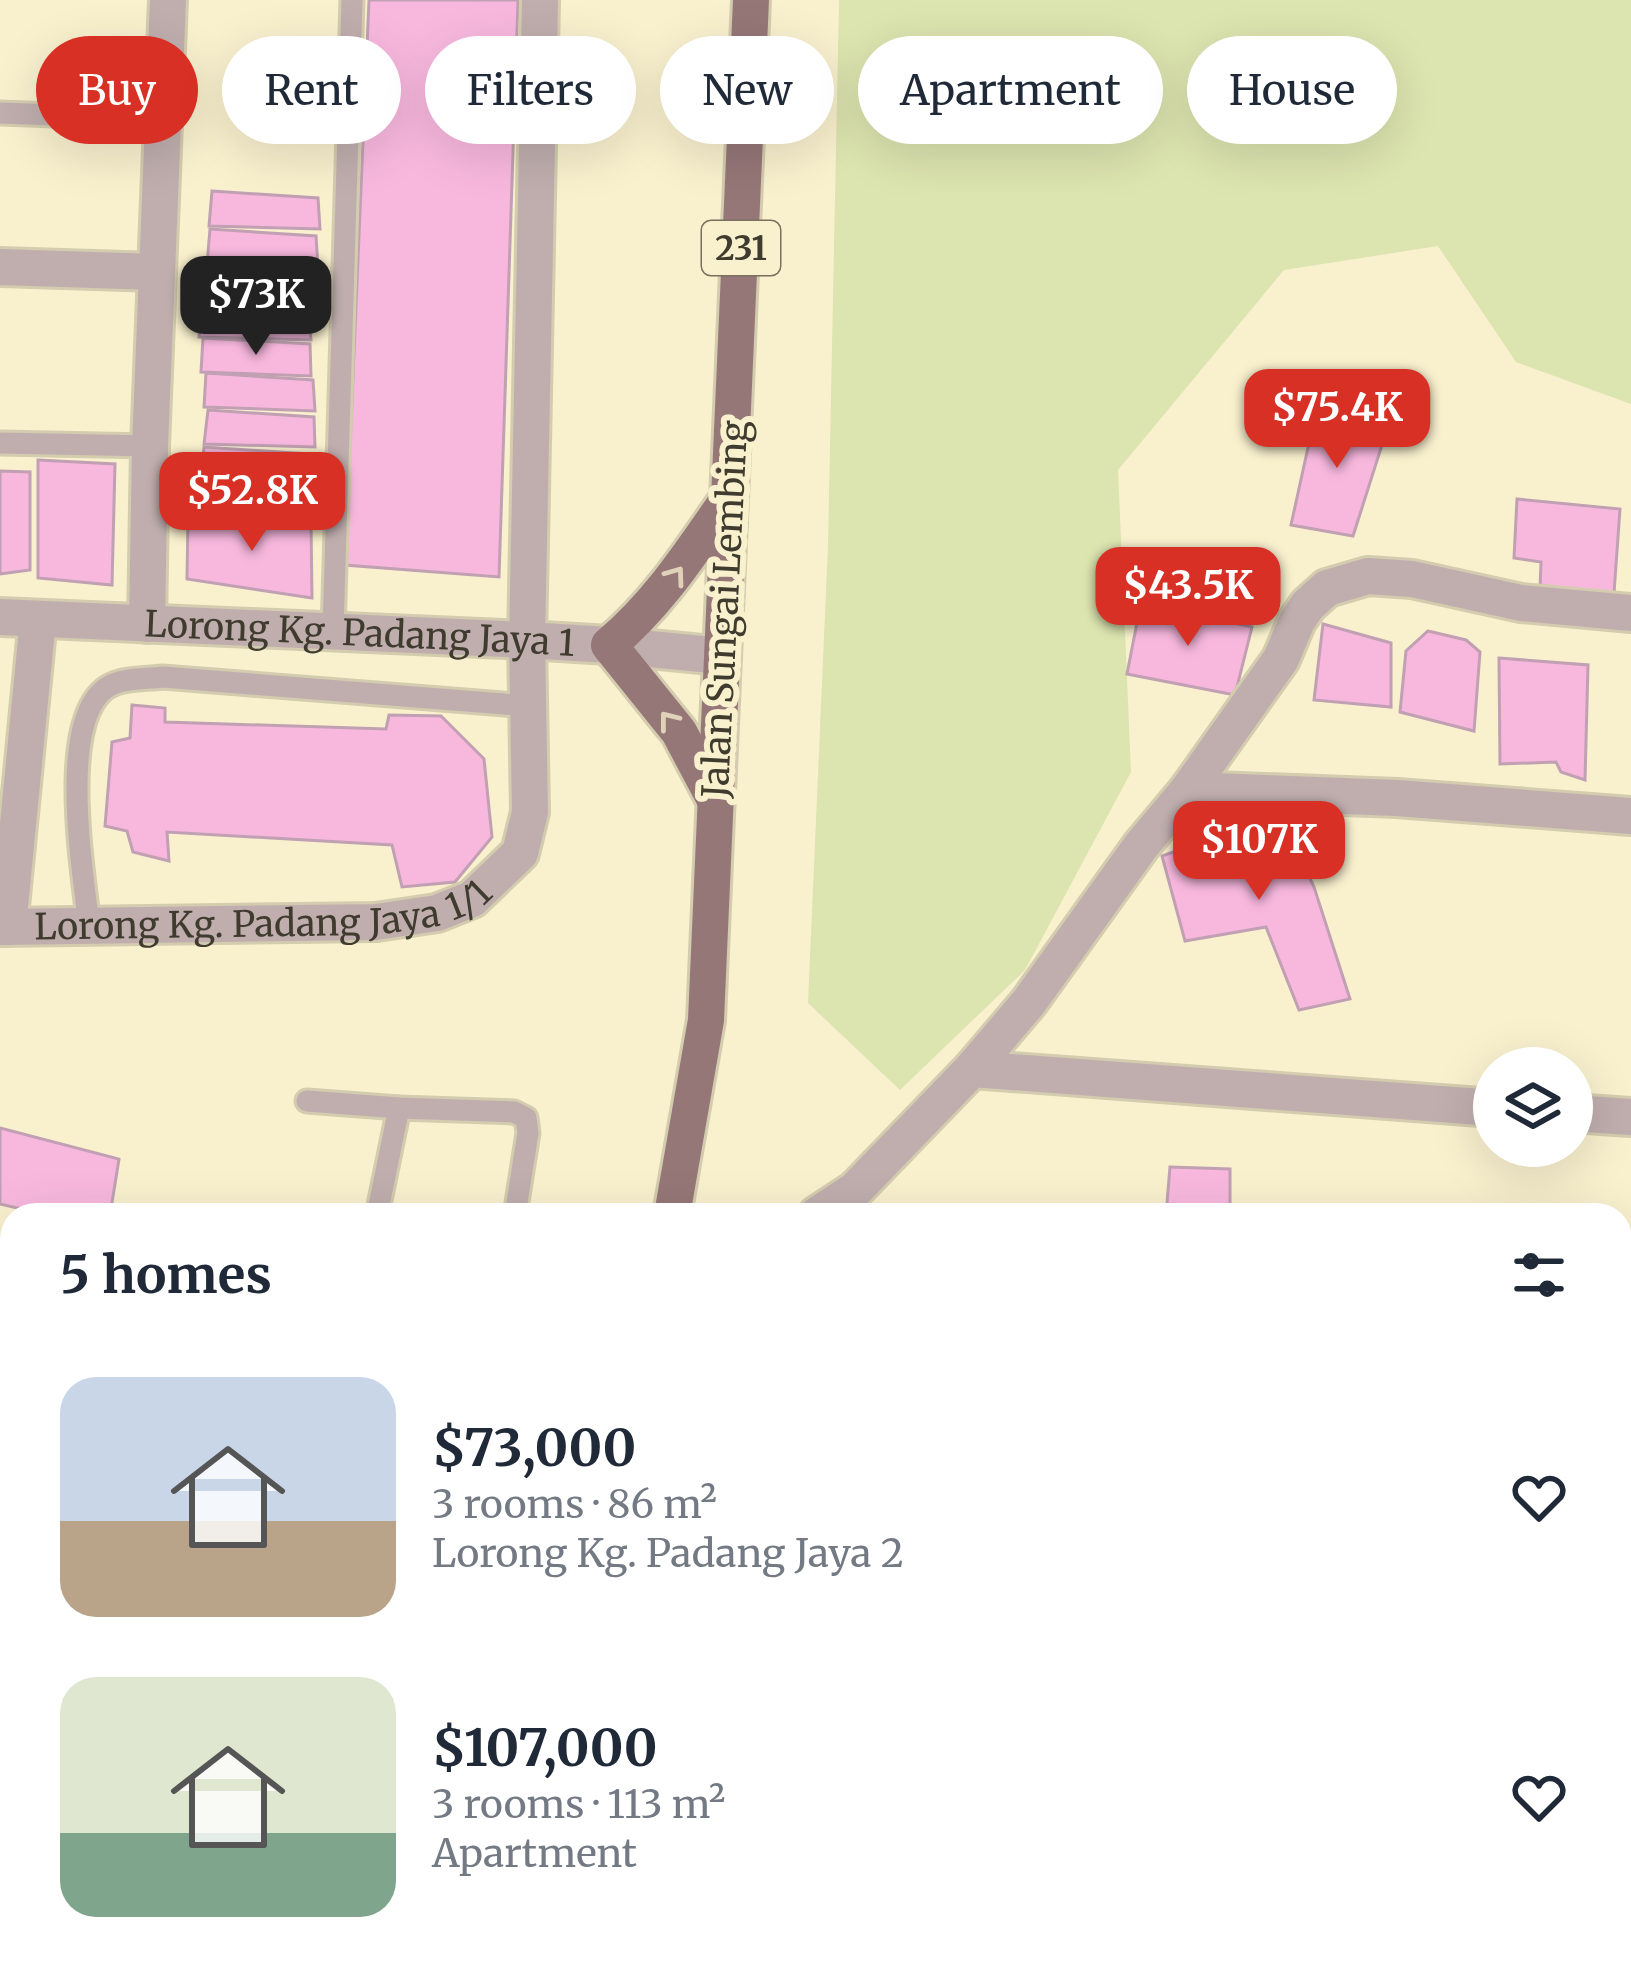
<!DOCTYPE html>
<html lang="en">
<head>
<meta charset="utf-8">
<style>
  body { margin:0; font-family:Merriweather,serif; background:#f2f2f3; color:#1f2937; height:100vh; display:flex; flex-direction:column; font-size:45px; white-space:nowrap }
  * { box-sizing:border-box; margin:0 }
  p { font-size:39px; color:#747a83 }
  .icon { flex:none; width:66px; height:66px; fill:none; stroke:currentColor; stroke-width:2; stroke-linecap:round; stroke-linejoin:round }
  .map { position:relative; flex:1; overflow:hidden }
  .panel { position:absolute; left:0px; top:1203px; width:1632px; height:771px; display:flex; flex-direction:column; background:#fff; border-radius:36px 36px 0 0; box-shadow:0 12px 48px #0002 }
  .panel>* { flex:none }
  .banner { position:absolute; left:36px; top:36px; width:1560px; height:108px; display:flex; gap:24px }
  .fabs { position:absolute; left:1473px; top:1047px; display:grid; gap:24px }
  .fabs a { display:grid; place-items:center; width:120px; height:120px; border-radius:50%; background:#fff; box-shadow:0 12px 48px #0002; font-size:60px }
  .price { position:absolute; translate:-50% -102px; padding:0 27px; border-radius:24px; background:#d93025; color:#fff; font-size:39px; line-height:78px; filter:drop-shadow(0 3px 6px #0008) }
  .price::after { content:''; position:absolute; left:50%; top:72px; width:36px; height:27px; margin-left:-18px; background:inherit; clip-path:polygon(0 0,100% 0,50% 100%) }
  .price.active { background:#222; color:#fff }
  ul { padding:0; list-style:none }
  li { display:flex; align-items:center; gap:36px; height:300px; padding:0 60px }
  li span { display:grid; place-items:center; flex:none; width:336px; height:240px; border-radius:36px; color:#555 }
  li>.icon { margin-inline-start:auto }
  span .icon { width:144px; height:144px; fill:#fffc; stroke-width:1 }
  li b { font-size:51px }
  h2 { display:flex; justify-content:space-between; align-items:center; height:144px; padding:0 60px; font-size:51px }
  .chip { padding:0 42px; border-radius:54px; background:#fff; box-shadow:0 12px 48px #0002; font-size:42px; line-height:108px }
  .chip.active { background:#d93025; color:#fff }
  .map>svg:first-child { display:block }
  .green { fill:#dce4af }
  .building { fill:#f8b8de; stroke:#c0a0b2; stroke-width:3 }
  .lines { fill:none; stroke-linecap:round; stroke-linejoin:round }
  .lane-casing { stroke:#d4ccae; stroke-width:27 }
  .street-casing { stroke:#d4ccae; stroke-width:42 }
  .primary-casing { stroke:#d4ccae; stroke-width:42 }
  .lane { stroke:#c0aeae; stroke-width:21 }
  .street { stroke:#c0aeae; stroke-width:36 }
  .primary { stroke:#967778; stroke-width:36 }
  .oneway { stroke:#e0d2b8 }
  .labels { text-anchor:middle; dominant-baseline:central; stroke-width:12; stroke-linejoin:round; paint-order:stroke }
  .shield { fill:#f9f0ce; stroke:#77715e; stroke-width:3 }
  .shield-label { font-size:33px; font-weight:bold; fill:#3f3b2e }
  .street-label { font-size:36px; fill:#3f3b2e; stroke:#f9f0ce }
</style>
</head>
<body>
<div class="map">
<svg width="1631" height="1973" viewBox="0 0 1631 1973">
  <rect width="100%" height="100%" fill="#f9f0ce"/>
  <path class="green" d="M 839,0 L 1631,0 L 1631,404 L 1516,362 L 1438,246 L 1284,270 L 1118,470 L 1131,772 L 1025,970 L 900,1090 L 808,1003 L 828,546 Z"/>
  <g class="building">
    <path d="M 369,0 L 518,0 L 499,577 L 345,565 Z"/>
    <path d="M 212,191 L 318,198 L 320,229 L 209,226 Z"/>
    <path d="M 210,229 L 316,236 L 318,267 L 207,264 Z"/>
    <path d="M 205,266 L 311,272 L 314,303 L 202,300 Z"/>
    <path d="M 202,302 L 308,309 L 311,340 L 199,337 Z"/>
    <path d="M 203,338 L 310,344 L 311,376 L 201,372 Z"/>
    <path d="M 206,373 L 313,380 L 315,411 L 204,407 Z"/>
    <path d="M 1318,402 L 1388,426 L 1353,536 L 1291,525 Z"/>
    <path d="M 208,410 L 314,417 L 315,447 L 204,444 Z"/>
    <path d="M 204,447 L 309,454 L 312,485 L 201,482 Z"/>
    <path d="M 38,460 L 115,464 L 112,585 L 38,578 Z"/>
    <path d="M 0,471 L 30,472 L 30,570 L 0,574 Z"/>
    <path d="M 202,484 L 308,491 L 311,522 L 199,518 Z"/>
    <path d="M 1517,499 L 1620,509 L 1614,593 L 1540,589 L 1541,562 L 1514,558 Z"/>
    <path d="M 188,517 L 311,522 L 312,598 L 187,579 Z"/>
    <path d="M 1141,602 L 1252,627 L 1235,695 L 1127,674 Z"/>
    <path d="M 1323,624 L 1391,643 L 1391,707 L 1314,700 Z"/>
    <path d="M 1428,631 L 1466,640 L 1480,652 L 1474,731 L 1400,712 L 1406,651 Z"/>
    <path d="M 1499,658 L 1588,665 L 1585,780 L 1561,772 L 1556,762 L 1500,764 Z"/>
    <path d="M 132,705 L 165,708 L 165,722 L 386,729 L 389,715 L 441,716 L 484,759 L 492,837 L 455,882 L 402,887 L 392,845 L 167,832 L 169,861 L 133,852 L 127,831 L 105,826 L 112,742 L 130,738 Z"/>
    <path d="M 1280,814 L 1314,887 L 1350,999 L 1299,1010 L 1266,927 L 1185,941 L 1162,856 Z"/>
    <path d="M 0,1128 L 119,1159 L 110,1215 L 47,1215 L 0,1204 Z"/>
    <path d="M 1170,1167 L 1230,1169 L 1230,1215 L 1166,1215 Z"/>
    <path d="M 608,1962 L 659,1962 L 662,1973 L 549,1973 Z"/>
    <path d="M 1282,1962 L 1383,1962 L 1381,1973 L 1281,1973 Z"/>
    <path d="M 1517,1962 L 1604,1962 L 1604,1973 L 1516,1973 Z"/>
  </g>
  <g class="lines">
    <defs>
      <g id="lane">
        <path d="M 0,113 L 162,119"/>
        <path d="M 0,443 L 150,446"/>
        <path d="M 333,631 L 352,0"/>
        <path d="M 89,927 C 84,875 53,704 116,683 C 130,678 148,679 163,677 L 529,706"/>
        <path d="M 307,1101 L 399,1108 L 514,1112 L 526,1118 L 528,1133 L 515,1215"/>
        <path d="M 377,1215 L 399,1108"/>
        <path d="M 0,1268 L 12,1270"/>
        <path d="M 0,1698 L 12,1700"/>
      </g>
      <g id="street">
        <path d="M 0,267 L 156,272"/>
        <path id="s1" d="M 0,617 L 527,640 L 609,645 L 722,656"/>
        <path d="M 147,624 L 150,446 L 168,0"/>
        <path d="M 1188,790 L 1397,798 L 1631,816"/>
        <path id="s2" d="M 0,927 L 376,922 L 437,913 L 472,899 L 520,853 L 530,812 L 527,640 L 540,0"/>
        <path d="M 8,927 L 38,619"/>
        <path d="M 972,1069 L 1494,1108"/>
        <path d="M 1572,1113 L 1631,1117"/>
        <path d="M 817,1215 L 855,1190 L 972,1069 L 1029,1002 L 1141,846 L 1188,790 L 1281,659 L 1297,621 L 1308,605 L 1327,588 L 1368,576 L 1412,579 L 1521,603 L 1631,613"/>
        <path d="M 1620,1922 L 1631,1923"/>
        <path d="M 1171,1962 L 1175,1973"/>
        <path d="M 929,1973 L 932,1962"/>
      </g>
      <g id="primary">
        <path d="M 714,798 L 679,732 L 609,645 C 659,603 692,551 729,498"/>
        <path d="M 672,1215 L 706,1020 L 751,0"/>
        <path d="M 262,1973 L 270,1962"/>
      </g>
    </defs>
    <use href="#lane" class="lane-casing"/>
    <use href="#street" class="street-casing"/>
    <use href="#primary" class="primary-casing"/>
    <use href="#lane" class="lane"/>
    <use href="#street" class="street"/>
    <use href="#primary" class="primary"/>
  </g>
  <defs><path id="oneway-chevron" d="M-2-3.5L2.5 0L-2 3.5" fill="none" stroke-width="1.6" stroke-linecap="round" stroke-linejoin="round" transform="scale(3)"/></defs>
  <g class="oneway">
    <use href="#oneway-chevron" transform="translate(676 575) rotate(-54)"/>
    <use href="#oneway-chevron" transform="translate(668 720) rotate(-128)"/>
  </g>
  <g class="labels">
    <rect class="shield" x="702" y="221" width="78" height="54" rx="9"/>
    <g class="shield-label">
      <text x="741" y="248">231</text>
    </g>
    <g class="street-label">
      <text transform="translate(725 609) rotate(-87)">Jalan Sungai Lembing</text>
      <text stroke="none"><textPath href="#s1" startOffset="360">Lorong Kg. Padang Jaya 1</textPath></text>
      <text stroke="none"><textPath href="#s2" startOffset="264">Lorong Kg. Padang Jaya 1/1</textPath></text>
    </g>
  </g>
</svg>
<div class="fabs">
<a><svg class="icon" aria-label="layers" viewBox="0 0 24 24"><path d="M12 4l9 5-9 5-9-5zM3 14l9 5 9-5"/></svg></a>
</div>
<b class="price active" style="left:256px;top:358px">$73K</b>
<b class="price" style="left:1337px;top:471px">$75.4K</b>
<b class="price" style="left:252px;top:554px">$52.8K</b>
<b class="price" style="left:1188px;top:649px">$43.5K</b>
<b class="price" style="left:1259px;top:903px">$107K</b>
<div class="banner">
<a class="chip active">Buy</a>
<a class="chip">Rent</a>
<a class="chip">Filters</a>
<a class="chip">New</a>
<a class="chip">Apartment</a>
<a class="chip">House</a>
</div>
<section class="panel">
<h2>5 homes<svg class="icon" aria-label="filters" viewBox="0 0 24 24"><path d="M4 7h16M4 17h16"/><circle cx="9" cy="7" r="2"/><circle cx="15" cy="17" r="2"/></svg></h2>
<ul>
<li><span style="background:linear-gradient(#c9d6e8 60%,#b9a48a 0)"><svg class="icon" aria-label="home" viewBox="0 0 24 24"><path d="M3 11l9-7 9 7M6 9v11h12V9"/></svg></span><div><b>$73,000</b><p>3 rooms · 86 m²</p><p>Lorong Kg. Padang Jaya 2</p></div><svg class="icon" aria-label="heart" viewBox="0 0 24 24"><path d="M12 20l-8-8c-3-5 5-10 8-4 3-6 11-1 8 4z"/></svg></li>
<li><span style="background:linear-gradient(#dfe7d0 65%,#7fa58c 0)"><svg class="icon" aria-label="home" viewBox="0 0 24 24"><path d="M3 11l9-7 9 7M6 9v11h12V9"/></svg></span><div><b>$107,000</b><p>3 rooms · 113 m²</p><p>Apartment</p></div><svg class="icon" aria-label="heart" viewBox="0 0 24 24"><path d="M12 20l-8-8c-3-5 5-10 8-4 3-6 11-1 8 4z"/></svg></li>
</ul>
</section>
</div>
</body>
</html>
